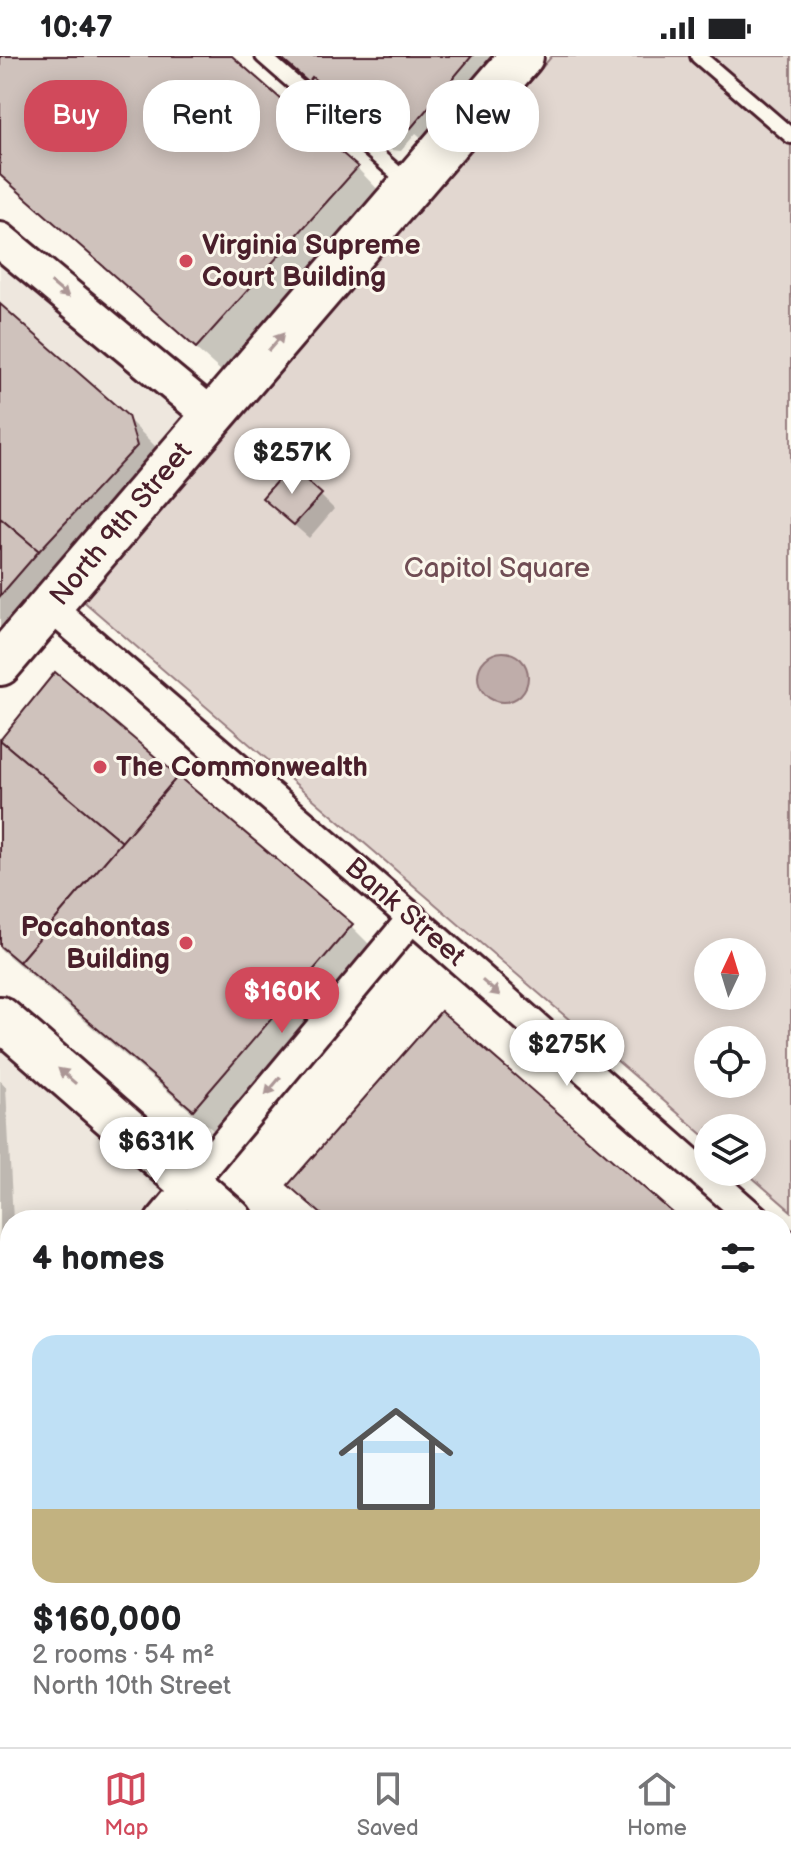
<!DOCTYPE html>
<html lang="en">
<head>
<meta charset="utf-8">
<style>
  body { margin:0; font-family:"Balsamiq Sans",sans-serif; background:#f6f6f6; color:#202124; height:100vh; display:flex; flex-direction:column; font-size:30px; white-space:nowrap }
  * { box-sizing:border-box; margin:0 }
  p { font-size:26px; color:#757577 }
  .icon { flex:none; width:44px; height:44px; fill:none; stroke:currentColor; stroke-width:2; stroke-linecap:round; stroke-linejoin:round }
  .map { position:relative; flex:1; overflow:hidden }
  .drawer { position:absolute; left:0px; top:1154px; width:792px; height:538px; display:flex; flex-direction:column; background:#fff; border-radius:32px 32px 0 0; box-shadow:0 4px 20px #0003 }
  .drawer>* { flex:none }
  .guide { position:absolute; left:24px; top:24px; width:744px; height:72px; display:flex; gap:16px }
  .needle { width:52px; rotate:4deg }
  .fabs { position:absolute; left:694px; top:882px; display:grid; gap:16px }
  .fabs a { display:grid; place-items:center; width:72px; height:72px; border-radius:50%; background:#fff; box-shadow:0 4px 20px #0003; font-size:40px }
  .price { position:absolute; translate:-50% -68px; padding:0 18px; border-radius:28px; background:#fff; color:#222; font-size:26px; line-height:52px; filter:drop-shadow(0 2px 4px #0008) }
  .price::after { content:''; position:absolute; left:50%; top:48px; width:24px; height:18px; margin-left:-12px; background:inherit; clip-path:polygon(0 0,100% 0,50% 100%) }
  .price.selected { background:#d1495b; color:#fff }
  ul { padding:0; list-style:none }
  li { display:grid; align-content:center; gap:16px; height:424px; padding:0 32px }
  li span { display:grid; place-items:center; height:248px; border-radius:24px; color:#555 }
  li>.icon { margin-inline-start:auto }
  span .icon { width:144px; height:144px; fill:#fffc; stroke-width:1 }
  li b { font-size:34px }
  h2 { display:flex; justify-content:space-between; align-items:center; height:96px; padding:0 32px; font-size:34px }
  .pill { padding:0 28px; border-radius:32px; background:#fff; box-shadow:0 4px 20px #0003; font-size:28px; line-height:72px }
  .pill.selected { background:#d1495b; color:#fff }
  .status { display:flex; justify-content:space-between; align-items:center; height:56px; padding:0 40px; background:#fff; direction:ltr }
  .status svg { height:22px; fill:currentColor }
  .menu { display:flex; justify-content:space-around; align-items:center; height:112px; border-top:2px solid #e0e0e0; background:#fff; font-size:22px; color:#757577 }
  .menu a { display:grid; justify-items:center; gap:4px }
  .menu .selected { color:#d1495b }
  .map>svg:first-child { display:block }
  .built { fill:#eee7de }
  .green { fill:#e2d7d0; stroke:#967b7e; stroke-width:2; fill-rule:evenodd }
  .water { fill:#bfadaa; stroke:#907477; stroke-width:2 }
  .shadow { fill:#0003 }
  .building { fill:#cfc2bc; stroke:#4a1f2b; stroke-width:2 }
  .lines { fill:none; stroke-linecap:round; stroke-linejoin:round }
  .service-casing { stroke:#4a1f2b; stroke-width:20 }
  .minor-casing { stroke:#4a1f2b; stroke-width:34 }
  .tertiary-casing { stroke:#4a1f2b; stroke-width:40 }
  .primary-casing { stroke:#4a1f2b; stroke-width:48 }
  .service { stroke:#fbf7ec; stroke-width:14 }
  .minor { stroke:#fbf7ec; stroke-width:28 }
  .tertiary { stroke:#fbf7ec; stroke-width:34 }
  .primary { stroke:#fbf7ec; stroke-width:42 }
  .oneway { fill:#ab9695 }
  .poi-dot { fill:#d1495b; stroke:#fbf7ec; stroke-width:3 }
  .labels { text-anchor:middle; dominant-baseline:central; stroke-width:6; stroke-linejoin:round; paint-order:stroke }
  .poi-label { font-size:28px; font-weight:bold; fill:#4a1f2b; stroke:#fbf7ec; text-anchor:start }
  .street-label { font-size:28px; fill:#4a1f2b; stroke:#fbf7ec }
  .park-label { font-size:28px; fill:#704d54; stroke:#fbf7ec }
</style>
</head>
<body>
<div class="status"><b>10:47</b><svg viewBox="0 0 49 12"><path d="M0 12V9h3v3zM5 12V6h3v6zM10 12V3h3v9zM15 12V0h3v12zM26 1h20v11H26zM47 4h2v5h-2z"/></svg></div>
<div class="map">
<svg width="791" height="1691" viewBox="0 0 791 1691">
  <rect width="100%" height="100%" fill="#fbf7ec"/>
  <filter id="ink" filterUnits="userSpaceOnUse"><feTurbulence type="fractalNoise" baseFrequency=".0125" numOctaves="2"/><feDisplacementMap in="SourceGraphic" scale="16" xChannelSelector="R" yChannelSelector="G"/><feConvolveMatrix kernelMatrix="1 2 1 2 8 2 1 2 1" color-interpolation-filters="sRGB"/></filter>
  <g filter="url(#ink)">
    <g class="built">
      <path d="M 0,180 L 212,360 L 0,604 Z"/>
      <path d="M 0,973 L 205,1164 L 10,1164 L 10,1682 L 764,1682 L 773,1691 L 0,1691 Z"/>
    </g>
    <path class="green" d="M 552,0 L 791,0 L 791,1155 L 746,1116 L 752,1116 L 752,1072 L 708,1072 L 708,1083 L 81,543 ZM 708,896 L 752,896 L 752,940 L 708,940 ZM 708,984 L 752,984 L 752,1028 L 708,1028 Z"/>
    <circle class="water" cx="503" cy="621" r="25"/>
    <g class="shadow">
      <path d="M 0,0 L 229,0 L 357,112 L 389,145 L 230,323 L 0,120 Z"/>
      <path d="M 276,0 L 520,0 L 438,96 L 416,77 L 401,95 L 379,93 Z"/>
      <path d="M 0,251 L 127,362 L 161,396 L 0,626 Z"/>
      <path d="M 320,439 L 334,453 L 309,482 L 279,456 Z"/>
      <path d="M 0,684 L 179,724 L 351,870 L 384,903 L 227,1086 L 0,893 Z"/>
      <path d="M 0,1024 L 6,1031 L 13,1164 L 10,1164 L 10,1322 L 6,1318 L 0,1326 Z"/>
      <path d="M 10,1425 L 10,1682 L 347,1682 L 339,1691 L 11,1691 L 0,1682 L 0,1436 Z"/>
    </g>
    <g class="building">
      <path d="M 0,0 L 232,0 L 358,111 L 196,292 L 0,119 Z"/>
      <path d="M 278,0 L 472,0 L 411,72 L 389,53 L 375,70 L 351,67 L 329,49 L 326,33 L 312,21 L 308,26 Z"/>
      <path d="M 0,248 L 128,360 L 137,390 L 39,495 L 0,462 Z"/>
      <path d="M 290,410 L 322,438 L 294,469 L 262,442 Z"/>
      <path d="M 0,462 L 39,495 L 0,540 Z"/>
      <path d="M 55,616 L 178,720 L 122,786 L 0,684 Z"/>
      <path d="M 0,684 L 122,786 L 19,906 L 0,890 Z"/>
      <path d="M 178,720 L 353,868 L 193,1054 L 19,906 Z"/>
      <path d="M 441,955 L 681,1164 L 328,1164 L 288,1129 Z"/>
      <path d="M 782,1245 L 791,1253 L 791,1411 L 782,1422 Z"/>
      <path d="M 791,1411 L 791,1539 L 782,1549 L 782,1422 Z"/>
      <path d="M 10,1421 L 10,1682 L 43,1682 L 35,1691 L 13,1691 L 0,1680 L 0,1433 Z"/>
      <path d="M 791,1539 L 791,1572 L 782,1564 L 782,1549 Z"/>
      <path d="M 87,1682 L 295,1682 L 306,1691 L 79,1691 Z"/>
      <path d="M 529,1682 L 534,1682 L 544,1691 L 521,1691 Z"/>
    </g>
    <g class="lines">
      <defs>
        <g id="service">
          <path d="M 263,0 L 407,126"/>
          <path d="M 698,0 L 791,80"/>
          <path d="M 0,1686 L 4,1683"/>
          <path d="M 56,1691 L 64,1682"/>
        </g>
        <g id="minor">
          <path d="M 50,551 L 412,862 L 756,1164"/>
          <path d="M 160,1164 L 412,862"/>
          <path d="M 782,1186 L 791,1194"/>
          <path d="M 0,1350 L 10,1338"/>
        </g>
        <path id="tertiary" d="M 0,184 L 212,360"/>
        <g id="primary">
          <path d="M 0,608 L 522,0"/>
          <path d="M 0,962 L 231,1164"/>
          <path d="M 782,1643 L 791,1650"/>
        </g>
      </defs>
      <use href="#service" class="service-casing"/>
      <use href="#minor" class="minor-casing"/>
      <use href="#tertiary" class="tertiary-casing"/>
      <use href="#primary" class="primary-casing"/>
      <use href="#service" class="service"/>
      <use href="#minor" class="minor"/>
      <use href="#tertiary" class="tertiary"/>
      <use href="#primary" class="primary"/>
    </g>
    <defs><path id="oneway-solid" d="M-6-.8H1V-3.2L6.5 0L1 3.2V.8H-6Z" transform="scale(2)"/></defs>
    <g class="oneway">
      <use href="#oneway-solid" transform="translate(60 234) rotate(40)"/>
      <use href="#oneway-solid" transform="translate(276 286) rotate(-49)"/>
      <use href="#oneway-solid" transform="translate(491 932) rotate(41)"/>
      <use href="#oneway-solid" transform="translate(67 1020) rotate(-139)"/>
      <use href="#oneway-solid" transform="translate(273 1030) rotate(130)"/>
    </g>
  </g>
  <g class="poi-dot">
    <circle cx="186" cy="205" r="8"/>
    <circle cx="100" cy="711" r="8"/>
    <circle cx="186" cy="887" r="8"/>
  </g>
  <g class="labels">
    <g class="poi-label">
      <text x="202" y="189">Virginia Supreme<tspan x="202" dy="32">Court Building</tspan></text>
      <text x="116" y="711">The Commonwealth</text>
      <text x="170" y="871" text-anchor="end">Pocahontas<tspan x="170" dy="32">Building</tspan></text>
    </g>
    <g class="street-label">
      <text transform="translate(121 468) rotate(-50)">North 9th Street</text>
      <text transform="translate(405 856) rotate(41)">Bank Street</text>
    </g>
    <g class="park-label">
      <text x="497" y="512">Capitol Square</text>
    </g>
  </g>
</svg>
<div class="fabs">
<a><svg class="needle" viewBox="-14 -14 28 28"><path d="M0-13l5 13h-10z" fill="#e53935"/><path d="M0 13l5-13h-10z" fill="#757577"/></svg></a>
<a><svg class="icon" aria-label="locate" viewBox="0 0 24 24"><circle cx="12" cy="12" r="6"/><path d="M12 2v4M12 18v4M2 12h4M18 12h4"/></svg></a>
<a><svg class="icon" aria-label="layers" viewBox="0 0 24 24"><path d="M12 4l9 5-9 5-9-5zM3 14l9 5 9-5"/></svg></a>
</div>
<b class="price" style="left:292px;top:440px">$257K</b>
<b class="price selected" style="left:282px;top:979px">$160K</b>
<b class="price" style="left:567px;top:1032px">$275K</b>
<b class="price" style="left:156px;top:1129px">$631K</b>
<div class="guide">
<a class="pill selected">Buy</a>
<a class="pill">Rent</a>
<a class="pill">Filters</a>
<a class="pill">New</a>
</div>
<section class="drawer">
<h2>4 homes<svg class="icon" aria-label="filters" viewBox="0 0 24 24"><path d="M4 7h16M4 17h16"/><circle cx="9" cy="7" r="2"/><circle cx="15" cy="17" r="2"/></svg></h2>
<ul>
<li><span style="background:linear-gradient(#bfe0f5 70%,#c2b280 0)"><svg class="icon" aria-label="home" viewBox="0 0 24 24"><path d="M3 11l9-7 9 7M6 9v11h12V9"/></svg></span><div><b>$160,000</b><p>2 rooms · 54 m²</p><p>North 10th Street</p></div></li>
</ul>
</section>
</div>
<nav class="menu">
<a class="selected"><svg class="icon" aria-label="map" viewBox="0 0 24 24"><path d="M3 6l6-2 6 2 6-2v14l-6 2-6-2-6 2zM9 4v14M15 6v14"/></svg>Map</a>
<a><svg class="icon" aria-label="saved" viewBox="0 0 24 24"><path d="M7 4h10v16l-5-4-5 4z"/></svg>Saved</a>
<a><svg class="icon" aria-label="home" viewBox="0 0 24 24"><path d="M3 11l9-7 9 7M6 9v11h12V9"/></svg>Home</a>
</nav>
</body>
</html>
